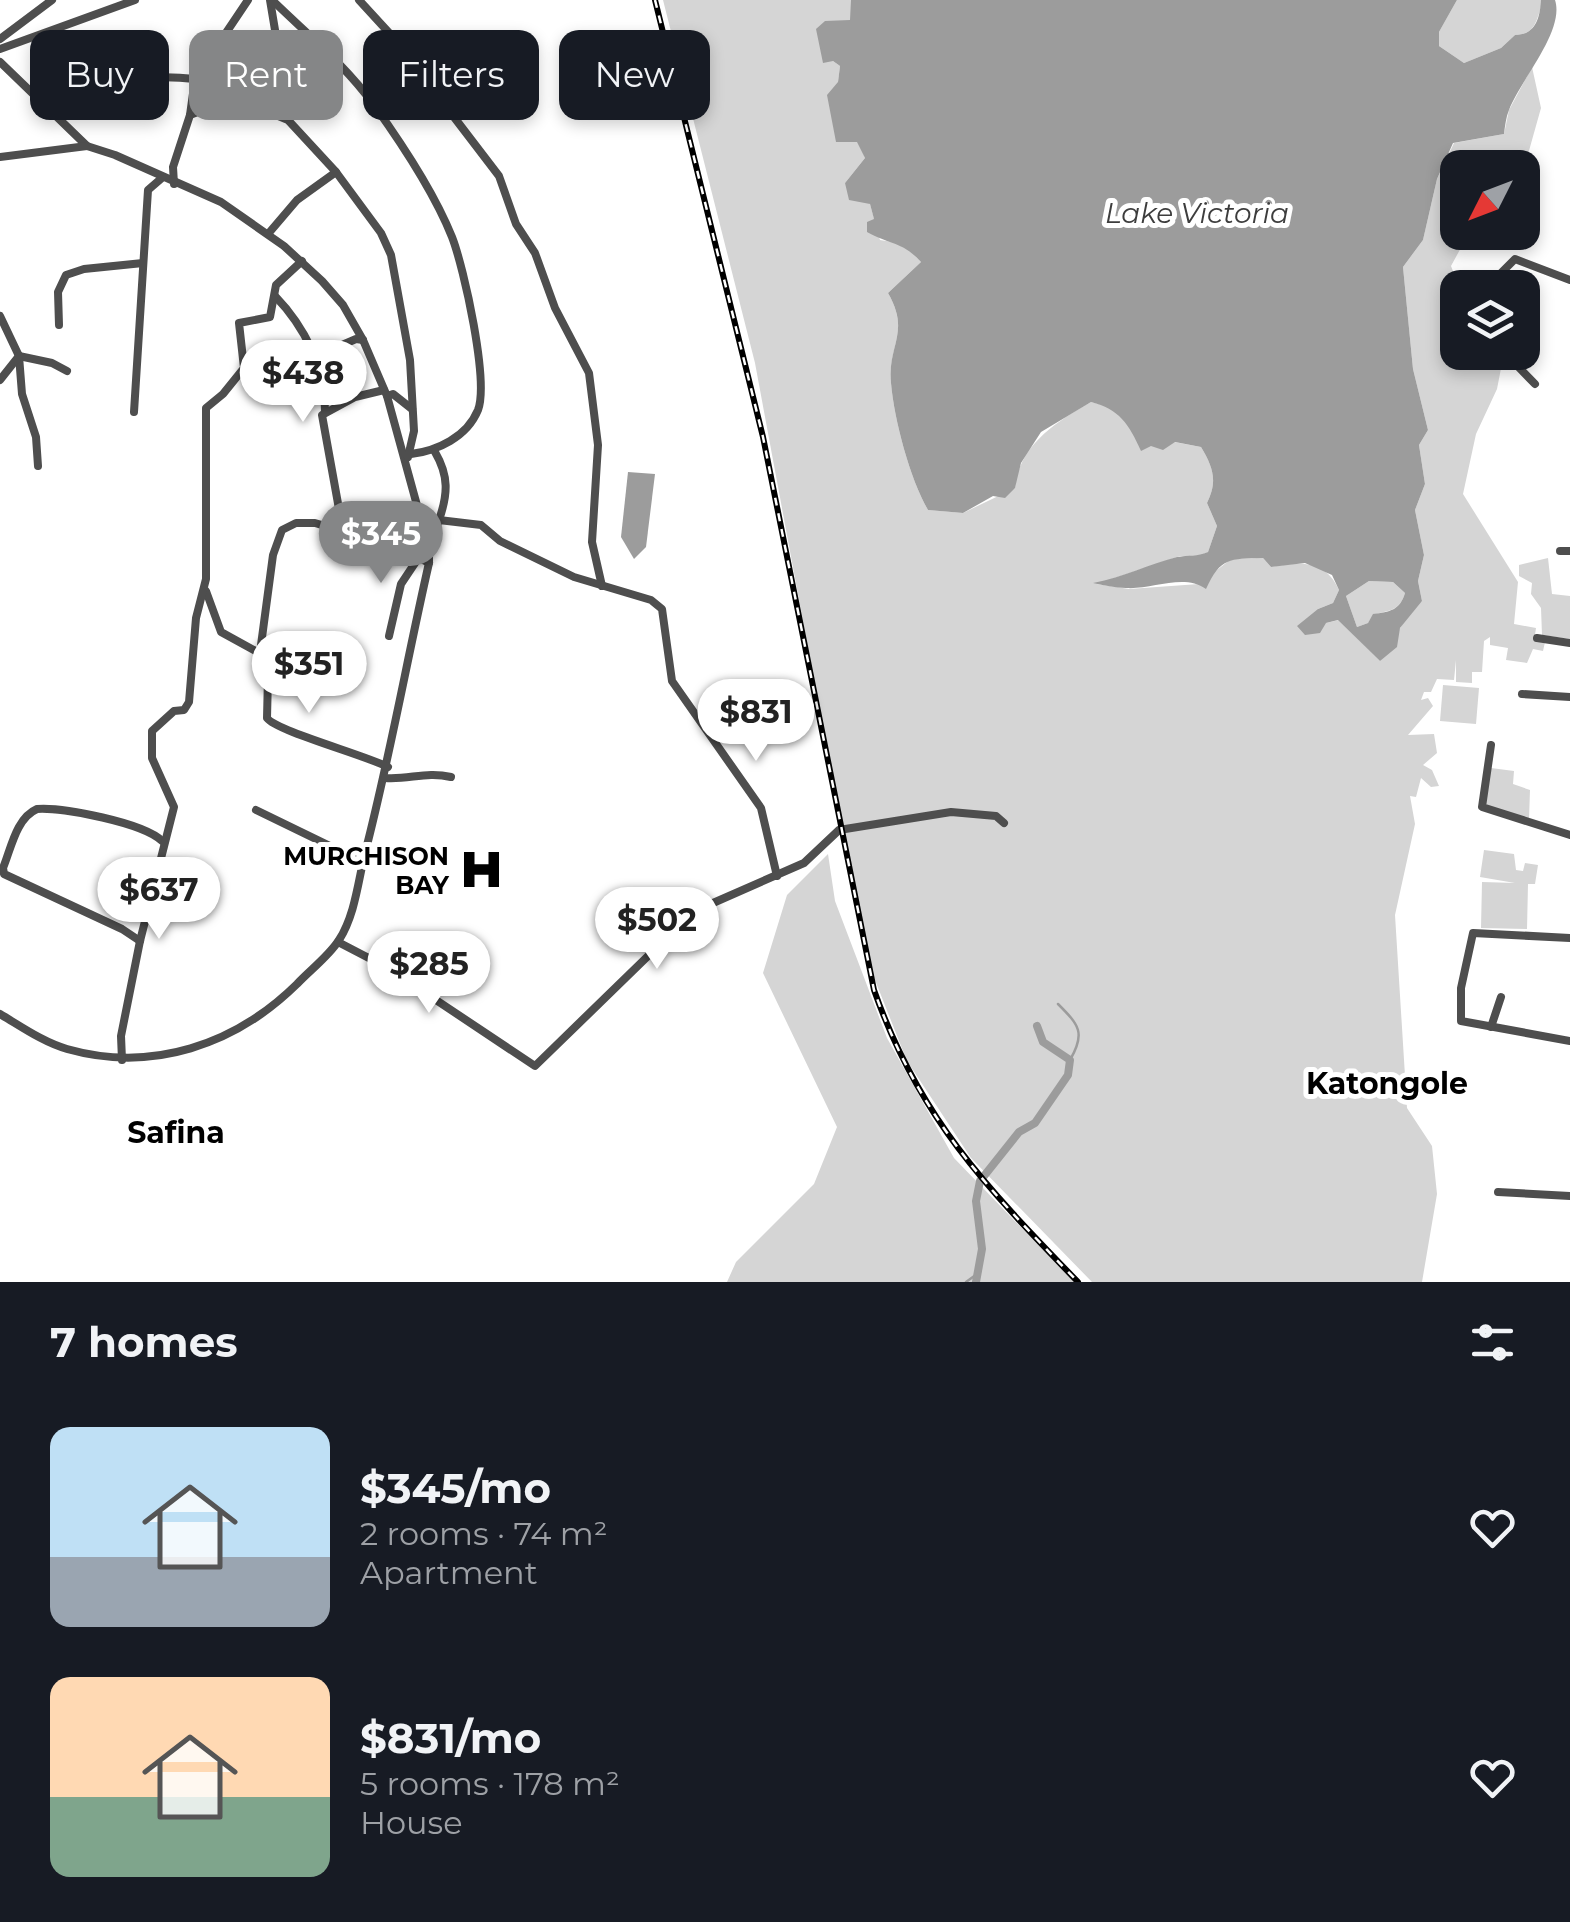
<!DOCTYPE html>
<html lang="en">
<head>
<meta charset="utf-8">
<style>
  body { margin:0; font-family:Montserrat,sans-serif; background:#20242c; color:#f1f3f6; height:100vh; display:flex; flex-direction:column; font-size:38px; white-space:nowrap }
  * { box-sizing:border-box; margin:0 }
  p { font-size:32px; color:#9ea1a6 }
  .icon { flex:none; width:55px; height:55px; fill:none; stroke:currentColor; stroke-width:2; stroke-linecap:round; stroke-linejoin:round }
  .map { position:relative; height:1282px; overflow:hidden }
  .sheet { display:flex; flex-direction:column; background:#171b24; flex:1 }
  .sheet>* { flex:none }
  .banner { position:absolute; left:30px; top:30px; width:1000px; height:90px; display:flex; gap:20px }
  .needle { width:65px; rotate:228deg }
  .tools { position:absolute; left:1440px; top:150px; display:grid; gap:20px }
  .tools a { display:grid; place-items:center; width:100px; height:100px; border-radius:20px; background:#171b24; box-shadow:0 5px 15px #0003; font-size:50px }
  .price { position:absolute; translate:-50% -85px; padding:0 22px; border-radius:35px; background:#fff; color:#222; font-size:32px; line-height:65px; filter:drop-shadow(0 2px 5px #0008) }
  .price::after { content:''; position:absolute; left:50%; top:60px; width:30px; height:22px; margin-left:-15px; background:inherit; clip-path:polygon(0 0,100% 0,50% 100%) }
  .price.on { background:#858687; color:#fff }
  ul { padding:0; list-style:none }
  li { display:flex; align-items:center; gap:30px; height:250px; padding:0 50px }
  li span { display:grid; place-items:center; flex:none; width:280px; height:200px; border-radius:20px; color:#555 }
  li>.icon { margin-inline-start:auto }
  span .icon { width:120px; height:120px; fill:#fffc; stroke-width:1 }
  li b { font-size:42px }
  h2 { display:flex; justify-content:space-between; align-items:center; height:120px; padding:0 50px; font-size:42px }
  .chip { padding:0 35px; border-radius:20px; background:#171b24; box-shadow:0 5px 15px #0003; font-size:35px; line-height:90px }
  .chip.on { background:#858687; color:#fff }
  .map>svg:first-child { display:block }
  .green { fill:#d5d5d5 }
  .water { fill:#9c9c9c; fill-rule:evenodd }
  .lines { fill:none; stroke-linecap:round; stroke-linejoin:round }
  .stream { stroke:#9c9c9c; stroke-width:2.5 }
  .canal { stroke:#9c9c9c; stroke-width:8 }
  .minor { stroke:#4e4e4e; stroke-width:8 }
  .rail-casing { stroke:#000; stroke-width:6 }
  .rail { stroke:#fff; stroke-width:2.5; stroke-dasharray:8; stroke-linecap:butt }
  .labels { text-anchor:middle; dominant-baseline:central; stroke-width:10; stroke-linejoin:round; paint-order:stroke }
  .poi-label { font-size:25px; font-weight:bold; fill:#000; stroke:#fff; text-anchor:end }
  .water-label { font-size:28px; font-style:italic; fill:#3d3d3d; stroke:#fff }
  .quarter-label { font-size:30px; font-weight:bold; fill:#000; stroke:#fff }
</style>
</head>
<body>
<div class="map">
<svg width="1570" height="1282" viewBox="0 0 1570 1282">
  <rect width="100%" height="100%" fill="#fff"/>
  <g class="green">
    <path d="M 663,0 L 851,0 L 851,21 L 825,21 L 833,61 L 840,66 L 838,82 L 865,158 L 845,183 L 870,204 L 880,240 L 905,244 L 921,262 L 888,293 C 911,333 887,346 891,383 C 894,419 910,479 928,510 L 963,513 L 1015,488 C 1019,445 1056,422 1091,402 L 1111,407 L 1151,446 L 1174,442 L 1201,447 C 1213,467 1218,481 1207,503 L 1217,526 L 1208,552 L 1198,557 L 1180,556 L 1097,584 L 1129,589 L 1199,584 L 1231,559 L 1263,558 L 1271,567 C 1300,562 1325,559 1339,590 L 1333,603 L 1318,609 L 1326,623 L 1339,620 L 1380,661 L 1413,607 L 1422,601 L 1418,581 L 1424,555 L 1415,510 L 1425,484 L 1419,445 L 1428,430 L 1413,369 L 1403,267 L 1423,240 L 1437,179 L 1454,143 L 1504,134 L 1509,110 L 1532,67 L 1541,108 L 1523,172 L 1522,168 L 1458,168 L 1458,232 L 1469,233 L 1451,266 L 1459,287 L 1458,352 L 1504,353 L 1497,389 L 1476,434 L 1463,494 L 1518,582 L 1514,624 L 1536,628 L 1534,641 L 1545,642 L 1543,651 L 1533,649 L 1527,663 L 1506,660 L 1508,648 L 1490,645 L 1490,637 L 1484,641 L 1482,672 L 1472,672 L 1472,683 L 1456,682 L 1456,660 L 1454,680 L 1437,679 L 1431,692 L 1424,692 L 1421,700 L 1428,698 L 1433,706 L 1408,735 L 1434,734 L 1437,753 L 1423,765 L 1432,770 L 1439,786 L 1431,787 L 1421,778 L 1416,797 L 1410,796 L 1415,824 L 1395,915 L 1407,1108 L 1432,1146 L 1437,1194 L 1422,1282 L 1092,1282 L 971,1158 L 907,1061 L 873,975 L 850,874 L 755,363 Z"/>
    <path d="M 1457,0 L 1541,0 L 1542,3 C 1537,20 1535,35 1515,35 L 1501,48 L 1464,63 L 1439,46 L 1439,32 Z"/>
    <path d="M 1548,558 L 1552,594 L 1570,596 L 1570,639 L 1542,635 L 1541,608 L 1531,594 L 1532,583 L 1519,576 L 1519,565 Z"/>
    <path d="M 1369,581 L 1393,582 L 1405,593 C 1400,610 1390,611 1374,614 L 1368,623 L 1357,627 L 1346,596 Z"/>
    <path d="M 1443,685 L 1479,688 L 1476,724 L 1440,721 Z"/>
    <path d="M 1491,768 L 1514,771 L 1513,784 L 1530,790 L 1529,819 L 1485,805 Z"/>
    <path d="M 1484,850 L 1514,854 L 1516,870 L 1523,871 L 1525,863 L 1538,865 L 1535,884 L 1528,884 L 1527,929 L 1481,928 L 1482,882 L 1515,883 L 1480,877 Z"/>
    <path d="M 828,854 L 835,901 L 887,1038 L 954,1158 L 1074,1282 L 727,1282 L 736,1262 L 814,1184 L 837,1127 L 763,973 L 787,895 Z"/>
  </g>
  <g class="water">
    <path d="M 851,0 L 1457,0 L 1439,32 L 1439,46 L 1464,63 L 1501,48 L 1515,35 C 1536,35 1540,17 1541,0 L 1555,0 C 1565,31 1521,79 1509,110 C 1506,117 1505,126 1504,134 L 1453,143 L 1437,179 L 1423,240 L 1403,267 L 1413,369 L 1428,430 L 1419,445 L 1425,484 L 1415,510 L 1424,555 L 1418,581 L 1422,601 L 1400,628 L 1397,647 L 1380,661 L 1338,620 L 1326,623 L 1320,633 L 1305,635 L 1297,626 L 1318,609 L 1333,603 L 1339,590 L 1332,575 L 1305,563 L 1271,567 L 1263,558 C 1229,559 1221,557 1206,589 C 1184,573 1151,590 1126,588 C 1115,588 1104,585 1093,583 C 1124,577 1149,564 1177,557 C 1189,555 1197,557 1208,552 L 1217,526 L 1207,503 C 1218,481 1213,467 1201,447 L 1175,442 L 1163,450 L 1151,446 L 1141,451 C 1129,424 1119,409 1091,402 L 1041,432 L 1021,463 L 1015,488 L 1005,498 L 993,496 L 963,513 L 928,510 C 910,479 894,419 891,383 C 887,345 911,333 888,293 L 921,262 C 902,241 890,245 867,232 L 867,222 L 874,219 L 870,204 L 849,200 L 845,183 L 865,158 L 857,142 L 836,142 L 827,95 L 838,82 L 840,66 L 833,61 L 823,63 L 816,29 L 825,21 L 850,20 ZM 1369,581 L 1393,582 L 1405,593 C 1400,610 1390,612 1373,614 L 1368,623 L 1357,627 L 1346,596 Z"/>
    <path d="M 628,472 L 655,474 L 646,547 L 634,559 L 621,537 Z"/>
  </g>
  <g class="lines">
    <g class="stream">
      <path d="M 1058,1004 C 1079,1025 1086,1033 1070,1060"/>
      <path d="M 966,1282 L 977,1274"/>
    </g>
    <g class="canal">
      <path d="M 984,1176 L 1019,1132 L 1035,1123 L 1068,1075 L 1070,1060 L 1043,1042 L 1037,1026"/>
      <path d="M 976,1282 L 982,1249 L 976,1201 L 980,1181"/>
    </g>
    <g class="minor">
      <path d="M 270,0 L 277,42"/>
      <path d="M 272,0 C 307,34 345,65 374,105 C 402,144 434,192 452,237 C 464,268 489,381 478,410 C 467,437 437,451 411,454"/>
      <path d="M 359,0 L 392,36 L 499,176 L 516,224 L 535,253 L 555,308 L 589,373 L 598,445 L 592,542 L 602,586"/>
      <path d="M 0,39 L 52,0"/>
      <path d="M 0,49 L 135,0"/>
      <path d="M 0,62 L 87,146 L 115,155 L 221,202 L 284,246 L 322,281 L 343,305 L 363,340 L 387,396 L 429,549 L 429,563 C 407,659 390,757 365,853 C 358,882 355,915 339,940 C 329,956 310,970 297,984 C 235,1045 152,1073 67,1049 C 43,1042 22,1027 0,1014"/>
      <path d="M 190,115 L 195,79"/>
      <path d="M 61,119 C 88,78 151,74 195,79 L 248,0"/>
      <path d="M 0,157 L 87,146"/>
      <path d="M 174,184 L 173,167 L 190,115 L 208,108 L 252,105 L 288,120 L 336,172 L 381,233 L 391,255 L 410,360 L 414,431 L 408,457"/>
      <path d="M 268,234 L 297,200 L 336,172"/>
      <path d="M 1486,288 L 1515,259 L 1570,280"/>
      <path d="M 275,296 C 304,326 326,368 325,412"/>
      <path d="M 0,316 L 19,356 L 22,394 L 36,437 L 38,466"/>
      <path d="M 59,325 L 58,292 L 66,275 L 84,269 L 143,263"/>
      <path d="M 1504,352 L 1535,384"/>
      <path d="M 19,356 L 52,363 L 67,371"/>
      <path d="M 314,357 L 356,339 L 363,340"/>
      <path d="M 0,380 L 19,356"/>
      <path d="M 387,396 L 393,394 L 412,409"/>
      <path d="M 134,412 L 148,190 L 163,177"/>
      <path d="M 435,452 C 449,476 448,494 439,520"/>
      <path d="M 336,530 L 339,509 L 322,415 L 355,397 L 384,390"/>
      <path d="M 429,549 L 439,520 L 481,525 L 500,541 L 574,577 L 651,600 L 662,609 L 672,681 L 761,808 L 777,876"/>
      <path d="M 1560,551 L 1570,551"/>
      <path d="M 206,591 L 221,632 L 261,654"/>
      <path d="M 389,636 L 401,584 L 419,557"/>
      <path d="M 1537,638 L 1570,643"/>
      <path d="M 1522,694 L 1570,697"/>
      <path d="M 1491,745 L 1482,807 L 1570,835"/>
      <path d="M 388,767 C 365,755 276,731 267,718 L 268,677 L 261,645 L 273,555 L 282,530 L 296,523 L 315,523 L 399,548 L 429,563"/>
      <path d="M 385,778 C 409,780 426,771 451,777"/>
      <path d="M 256,810 L 363,862"/>
      <path d="M 1570,938 L 1473,933 L 1461,988 L 1461,1021 L 1570,1041"/>
      <path d="M 140,941 L 122,929 L 4,874 L 3,868 C 11,849 16,818 37,809 C 63,807 144,823 162,841"/>
      <path d="M 338,942 L 388,968 L 535,1066 L 684,921 L 713,903 L 804,863 L 839,830 L 951,812 L 996,816 L 1004,823"/>
      <path d="M 1491,1027 L 1501,997"/>
      <path d="M 122,1060 L 121,1036 L 140,941 L 174,807 L 152,758 L 152,731 L 174,711 L 184,710 L 189,702 L 196,618 L 206,579 L 206,408 L 223,394 L 244,368 L 239,323 L 270,317 L 276,285 L 302,261"/>
      <path d="M 1498,1192 L 1570,1196"/>
    </g>
    <defs>
      <path id="rail" d="M 655,0 L 763,437 L 874,990 C 919,1118 986,1187 1078,1282"/>
    </defs>
    <use href="#rail" class="rail-casing"/>
    <use href="#rail" class="rail"/>
  </g>
  <defs>
    <symbol id="hospital-bare" viewBox="-9 -9 18 18"><path d="M-5-5h3v3.5h4V-5h3V5h-3V1.5h-4V5h-3Z" fill="#000" stroke="#fff" stroke-width="2.5" paint-order="stroke"/></symbol>
  </defs>
  <g fill-rule="evenodd">
    <use href="#hospital-bare" x="450" y="838" width="63" height="63"/>
  </g>
  <g class="labels">
    <g class="poi-label">
      <text x="449" y="856">MURCHISON<tspan x="449" dy="29">BAY</tspan></text>
    </g>
    <g class="water-label">
      <text x="1197" y="213">Lake Victoria</text>
    </g>
    <g class="quarter-label">
      <text x="1387" y="1083">Katongole</text>
      <text x="176" y="1132">Safina</text>
    </g>
  </g>
</svg>
<div class="tools">
<a><svg class="needle" viewBox="-14 -14 28 28"><path d="M0-13l5 13h-10z" fill="#e53935"/><path d="M0 13l5-13h-10z" fill="#9ea1a6"/></svg></a>
<a><svg class="icon" aria-label="layers" viewBox="0 0 24 24"><path d="M12 4l9 5-9 5-9-5zM3 14l9 5 9-5"/></svg></a>
</div>
<b class="price" style="left:303px;top:425px">$438</b>
<b class="price on" style="left:381px;top:586px">$345</b>
<b class="price" style="left:309px;top:716px">$351</b>
<b class="price" style="left:756px;top:764px">$831</b>
<b class="price" style="left:159px;top:942px">$637</b>
<b class="price" style="left:657px;top:972px">$502</b>
<b class="price" style="left:429px;top:1016px">$285</b>
<div class="banner">
<a class="chip">Buy</a>
<a class="chip on">Rent</a>
<a class="chip">Filters</a>
<a class="chip">New</a>
</div>
</div>
<section class="sheet">
<h2>7 homes<svg class="icon" aria-label="filters" viewBox="0 0 24 24"><path d="M4 7h16M4 17h16"/><circle cx="9" cy="7" r="2"/><circle cx="15" cy="17" r="2"/></svg></h2>
<ul>
<li><span style="background:linear-gradient(#bfe0f5 65%,#9aa5b1 0)"><svg class="icon" aria-label="home" viewBox="0 0 24 24"><path d="M3 11l9-7 9 7M6 9v11h12V9"/></svg></span><div><b>$345/mo</b><p>2 rooms · 74 m²</p><p>Apartment</p></div><svg class="icon" aria-label="heart" viewBox="0 0 24 24"><path d="M12 20l-8-8c-3-5 5-10 8-4 3-6 11-1 8 4z"/></svg></li>
<li><span style="background:linear-gradient(#ffd9b3 60%,#7fa58c 0)"><svg class="icon" aria-label="home" viewBox="0 0 24 24"><path d="M3 11l9-7 9 7M6 9v11h12V9"/></svg></span><div><b>$831/mo</b><p>5 rooms · 178 m²</p><p>House</p></div><svg class="icon" aria-label="heart" viewBox="0 0 24 24"><path d="M12 20l-8-8c-3-5 5-10 8-4 3-6 11-1 8 4z"/></svg></li>
</ul>
</section>
</body>
</html>
